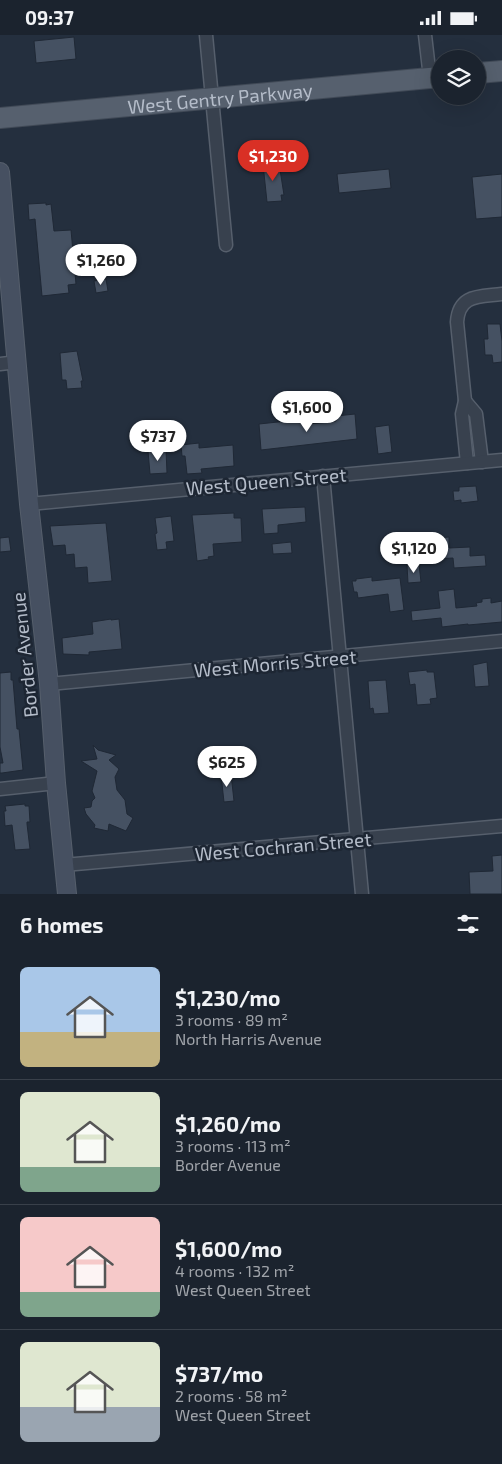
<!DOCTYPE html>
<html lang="en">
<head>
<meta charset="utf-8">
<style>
  body { margin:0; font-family:"Exo 2",sans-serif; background:#282f3a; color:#f1f3f6; height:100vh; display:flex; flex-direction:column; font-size:19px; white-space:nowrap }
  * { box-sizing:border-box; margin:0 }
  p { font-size:16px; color:#a0a4aa }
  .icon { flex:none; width:28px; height:28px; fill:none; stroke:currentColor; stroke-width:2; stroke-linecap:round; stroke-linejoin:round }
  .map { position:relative; height:859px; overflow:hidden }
  .drawer { display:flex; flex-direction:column; background:#1b232e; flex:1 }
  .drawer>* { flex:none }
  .fabs { position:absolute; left:431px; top:15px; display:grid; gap:10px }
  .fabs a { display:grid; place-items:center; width:55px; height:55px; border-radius:50%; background:#1b232e; box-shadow:0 5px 20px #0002,0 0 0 1px #39404a; font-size:25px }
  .price { position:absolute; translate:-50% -42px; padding:0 11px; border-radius:18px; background:#fff; color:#222; font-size:16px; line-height:32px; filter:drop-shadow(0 1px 2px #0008) }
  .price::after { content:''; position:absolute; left:50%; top:30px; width:15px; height:11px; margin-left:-8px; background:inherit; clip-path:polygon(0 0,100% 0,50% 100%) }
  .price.active { background:#d93025; color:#fff }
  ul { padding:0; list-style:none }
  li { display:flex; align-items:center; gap:15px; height:125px; padding:0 20px }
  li+li { border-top:1px solid #39404a }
  li span { display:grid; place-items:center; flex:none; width:140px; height:100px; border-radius:8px; color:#555 }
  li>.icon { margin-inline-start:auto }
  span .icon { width:60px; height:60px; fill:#fffc; stroke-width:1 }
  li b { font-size:21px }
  h2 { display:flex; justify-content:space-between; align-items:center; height:60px; padding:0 20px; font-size:21px }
  .status { display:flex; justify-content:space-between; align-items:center; height:35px; padding:0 25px; background:#1b232e; direction:ltr }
  .status svg { height:14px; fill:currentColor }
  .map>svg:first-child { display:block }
  .building { fill:#455162; stroke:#1f2835 }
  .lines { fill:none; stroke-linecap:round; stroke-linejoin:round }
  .street-casing { stroke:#565f6c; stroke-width:15 }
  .secondary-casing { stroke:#565f6c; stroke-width:20 }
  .primary-casing { stroke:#414a57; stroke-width:22 }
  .street { stroke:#38414e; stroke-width:12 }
  .secondary { stroke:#465061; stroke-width:18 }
  .primary { stroke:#56606e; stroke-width:20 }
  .labels { text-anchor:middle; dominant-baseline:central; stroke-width:5; stroke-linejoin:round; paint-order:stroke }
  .street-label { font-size:19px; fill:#b4bcc9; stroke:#1d2633 }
</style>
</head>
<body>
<div class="status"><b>09:37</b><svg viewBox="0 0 49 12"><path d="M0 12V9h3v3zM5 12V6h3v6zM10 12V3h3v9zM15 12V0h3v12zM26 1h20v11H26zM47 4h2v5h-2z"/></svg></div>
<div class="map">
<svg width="502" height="859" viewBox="0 0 502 859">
  <rect width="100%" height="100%" fill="#242f3e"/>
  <g class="building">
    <path d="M 74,2 L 76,24 L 36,28 L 34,6 Z"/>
    <path d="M 279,128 L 284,160 L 281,160 L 282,166 L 267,167 L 263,129 Z"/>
    <path d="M 389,134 L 391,153 L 339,158 L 337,139 Z"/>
    <path d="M 502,139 L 502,182 L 476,184 L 472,142 Z"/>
    <path d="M 46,168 L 46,170 L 51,169 L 54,196 L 71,195 L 76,249 L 68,250 L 69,258 L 42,261 L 35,184 L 29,185 L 28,169 Z"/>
    <path d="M 106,244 L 108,256 L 96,258 L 94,246 Z"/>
    <path d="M 487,289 L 500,289 L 502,306 L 502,327 L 493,328 L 492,320 L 485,320 L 484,304 L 488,304 Z"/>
    <path d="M 77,316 L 83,346 L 81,346 L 82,353 L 67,354 L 66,345 L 62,345 L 60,318 Z"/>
    <path d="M 355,379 L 357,404 L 261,415 L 259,389 L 306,384 L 307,389 L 330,387 L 336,386 L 336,381 Z"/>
    <path d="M 389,390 L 392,417 L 378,419 L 375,392 Z"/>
    <path d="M 199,408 L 199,413 L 233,410 L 234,431 L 201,434 L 202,438 L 187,439 L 185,421 L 182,421 L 181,410 Z"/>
    <path d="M 166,415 L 167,438 L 150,439 L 148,416 Z"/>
    <path d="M 476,451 L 478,466 L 461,468 L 461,465 L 454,466 L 453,456 L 459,456 L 459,452 Z"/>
    <path d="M 305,472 L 306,487 L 278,490 L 278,498 L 264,499 L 262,474 Z"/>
    <path d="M 234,478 L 234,483 L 241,483 L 242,507 L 213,509 L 214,521 L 208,522 L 209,524 L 197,526 L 192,480 Z"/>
    <path d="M 171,481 L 174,506 L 166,507 L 167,514 L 157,515 L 155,499 L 157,498 L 155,483 Z"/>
    <path d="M 106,488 L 112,546 L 88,548 L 87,532 L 75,533 L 74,519 L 66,520 L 65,510 L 53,511 L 50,491 Z"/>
    <path d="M 9,502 L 11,516 L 0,517 L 0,503 Z"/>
    <path d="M 449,502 L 449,513 L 470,512 L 470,521 L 485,520 L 486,531 L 454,533 L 453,523 L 434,524 L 433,515 L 436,514 L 436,503 Z"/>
    <path d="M 291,507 L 292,518 L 273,519 L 272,509 Z"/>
    <path d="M 419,529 L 421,547 L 408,548 L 407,530 Z"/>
    <path d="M 372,542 L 372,546 L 400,543 L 404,575 L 390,577 L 388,559 L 358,563 L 357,557 L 354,557 L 352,546 L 356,546 L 356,544 Z"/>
    <path d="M 454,554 L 456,573 L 477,571 L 476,568 L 482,567 L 482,564 L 491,563 L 491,568 L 502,566 L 502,587 L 468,590 L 468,589 L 442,592 L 441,583 L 412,586 L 411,576 L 440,573 L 438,556 Z"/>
    <path d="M 111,584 L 111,585 L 119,584 L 122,614 L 89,617 L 89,620 L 63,619 L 62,603 L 93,599 L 92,587 Z"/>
    <path d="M 487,627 L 489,651 L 475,652 L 473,630 Z"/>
    <path d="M 427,635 L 427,637 L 434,637 L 437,663 L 430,664 L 431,669 L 417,670 L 415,649 L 410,650 L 408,637 Z"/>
    <path d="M 11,637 L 11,645 L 13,645 L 17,694 L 19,694 L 23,735 L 2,738 L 0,738 L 0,728 L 3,728 L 0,712 L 0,638 Z"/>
    <path d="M 386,645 L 389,678 L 374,679 L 373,673 L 370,674 L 368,646 Z"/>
    <path d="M 93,710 L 98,715 L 116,720 L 109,725 L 119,734 L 115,742 L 117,755 L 125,765 L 127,779 L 133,783 L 126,796 L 109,789 L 108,796 L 94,793 L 95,790 L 86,779 L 84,773 L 91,772 L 92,766 L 95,763 L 92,756 L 97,736 L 81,726 L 97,724 Z"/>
    <path d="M 231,739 L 234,766 L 224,767 L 221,740 Z"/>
    <path d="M 25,769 L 25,771 L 29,771 L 30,787 L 27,787 L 27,789 L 30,814 L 15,815 L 12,790 L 5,791 L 4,776 L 6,776 L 5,771 Z"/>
    <path d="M 502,820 L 502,859 L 470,859 L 469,837 L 493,836 L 492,821 Z"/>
  </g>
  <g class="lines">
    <defs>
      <g id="street">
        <path d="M 206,0 L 226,210"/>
        <path d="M 425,0 L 430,43"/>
        <path d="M 0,329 L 17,327"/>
        <path d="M 465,366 L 476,379 L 482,427"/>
        <path d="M 467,428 L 462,379 L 465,366 L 457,287 C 459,259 479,262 502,259"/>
        <path d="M 323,441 L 362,859"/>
        <path d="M 29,469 L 502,425"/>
        <path d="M 49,649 L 502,606"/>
        <path d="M 0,754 L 56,748"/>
        <path d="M 64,830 L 502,791"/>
      </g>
      <path id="secondary" d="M 0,137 L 29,469 L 49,649 L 56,748 L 67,859"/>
      <g id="primary">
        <path d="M 478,38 L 502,36"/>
        <path id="s1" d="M 0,83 L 440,42"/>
      </g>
    </defs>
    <use href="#street" class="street-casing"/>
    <use href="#secondary" class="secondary-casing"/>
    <use href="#primary" class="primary-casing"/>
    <use href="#street" class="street"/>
    <use href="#secondary" class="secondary"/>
    <use href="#primary" class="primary"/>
  </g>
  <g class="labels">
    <g class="street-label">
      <text stroke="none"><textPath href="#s1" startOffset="221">West Gentry Parkway</textPath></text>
      <text transform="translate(266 446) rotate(-5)">West Queen Street</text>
      <text transform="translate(24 620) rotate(-96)">Border Avenue</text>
      <text transform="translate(275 628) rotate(-5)">West Morris Street</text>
      <text transform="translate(283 811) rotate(-5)">West Cochran Street</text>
    </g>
  </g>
</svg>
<div class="fabs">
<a><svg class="icon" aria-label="layers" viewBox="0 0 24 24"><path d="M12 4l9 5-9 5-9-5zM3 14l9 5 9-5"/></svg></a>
</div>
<b class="price active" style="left:273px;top:147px">$1,230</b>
<b class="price" style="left:101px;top:251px">$1,260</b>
<b class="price" style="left:307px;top:398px">$1,600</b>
<b class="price" style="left:158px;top:427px">$737</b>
<b class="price" style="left:414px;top:539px">$1,120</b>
<b class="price" style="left:227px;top:753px">$625</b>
</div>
<section class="drawer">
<h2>6 homes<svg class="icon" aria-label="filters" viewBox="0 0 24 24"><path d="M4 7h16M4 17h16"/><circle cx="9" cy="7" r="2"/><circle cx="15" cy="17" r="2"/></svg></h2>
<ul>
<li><span style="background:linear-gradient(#a9c7e8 65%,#c2b280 0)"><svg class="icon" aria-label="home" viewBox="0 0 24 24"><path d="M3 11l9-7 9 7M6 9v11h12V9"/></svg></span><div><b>$1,230/mo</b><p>3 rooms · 89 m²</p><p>North Harris Avenue</p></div></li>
<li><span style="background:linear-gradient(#dfe7d0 75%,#7fa58c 0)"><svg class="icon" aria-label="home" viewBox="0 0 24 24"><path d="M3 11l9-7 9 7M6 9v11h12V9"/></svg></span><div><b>$1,260/mo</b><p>3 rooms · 113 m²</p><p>Border Avenue</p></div></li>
<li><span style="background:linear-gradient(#f6c9c9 75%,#7fa58c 0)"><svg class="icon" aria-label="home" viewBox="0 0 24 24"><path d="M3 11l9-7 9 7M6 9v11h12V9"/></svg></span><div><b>$1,600/mo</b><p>4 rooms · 132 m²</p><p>West Queen Street</p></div></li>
<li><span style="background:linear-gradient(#dfe7d0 65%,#9aa5b1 0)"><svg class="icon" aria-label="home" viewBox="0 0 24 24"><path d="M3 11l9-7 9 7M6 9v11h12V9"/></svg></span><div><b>$737/mo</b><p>2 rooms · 58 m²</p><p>West Queen Street</p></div></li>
</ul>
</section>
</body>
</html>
